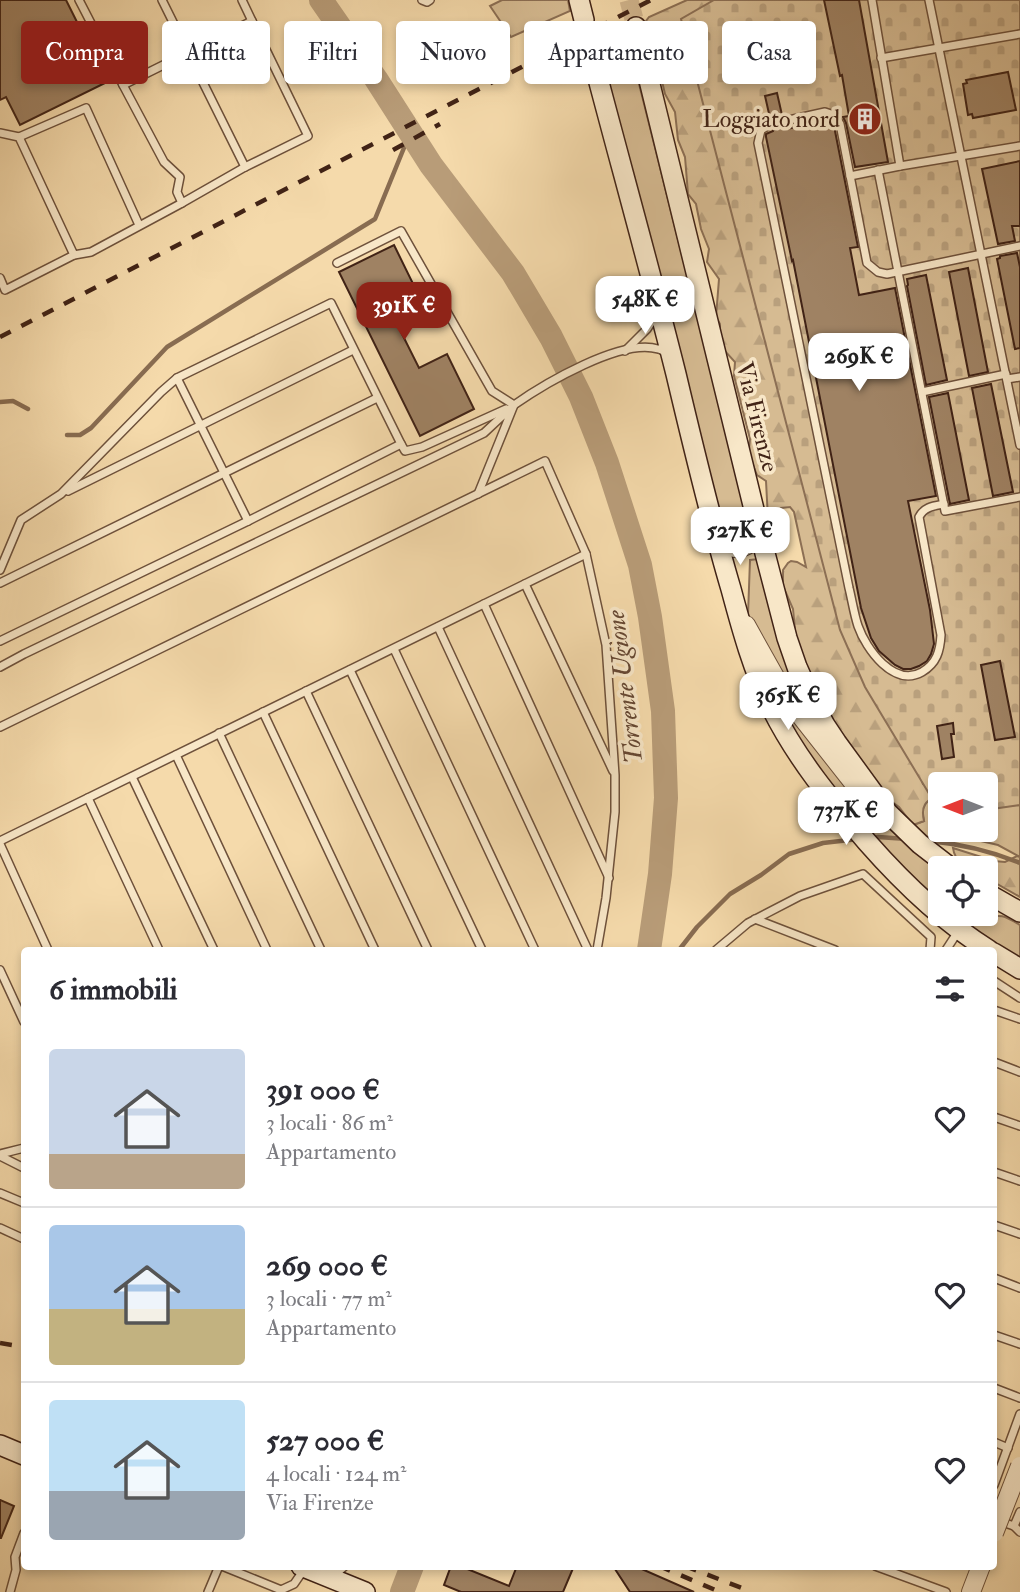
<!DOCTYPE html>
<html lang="it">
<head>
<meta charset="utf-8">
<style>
  body { margin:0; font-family:"IM FELL Double Pica",serif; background:#f7f7f7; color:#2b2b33; height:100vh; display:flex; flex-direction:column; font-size:26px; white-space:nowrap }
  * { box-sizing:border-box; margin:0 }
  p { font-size:23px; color:#7c7c81 }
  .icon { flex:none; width:38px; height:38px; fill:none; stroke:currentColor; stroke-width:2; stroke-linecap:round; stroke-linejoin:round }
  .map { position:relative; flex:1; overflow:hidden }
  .panel { position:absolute; left:21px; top:947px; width:976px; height:623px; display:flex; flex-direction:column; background:#fff; border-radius:7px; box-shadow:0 4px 10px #0003 }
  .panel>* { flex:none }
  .banner { position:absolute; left:21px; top:21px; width:978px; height:63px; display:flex; gap:14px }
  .needle { width:46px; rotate:270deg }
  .buttons { position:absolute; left:928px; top:772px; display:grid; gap:14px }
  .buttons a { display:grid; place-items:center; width:70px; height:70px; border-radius:7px; background:#fff; box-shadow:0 4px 10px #0003; font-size:35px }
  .price { position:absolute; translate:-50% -60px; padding:0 16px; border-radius:14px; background:#fff; color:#222; font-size:23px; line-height:46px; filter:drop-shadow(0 2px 4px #0008) }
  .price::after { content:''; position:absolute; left:50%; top:42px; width:21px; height:16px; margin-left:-10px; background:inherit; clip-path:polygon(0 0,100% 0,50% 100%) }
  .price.active { background:#8f2418; color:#fff }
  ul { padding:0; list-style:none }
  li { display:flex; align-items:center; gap:21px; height:175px; padding:0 28px }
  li+li { border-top:2px solid #e1e1e2 }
  li span { display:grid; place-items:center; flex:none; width:196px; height:140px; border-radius:7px; color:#555 }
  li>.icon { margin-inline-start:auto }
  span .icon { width:84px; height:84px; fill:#fffc; stroke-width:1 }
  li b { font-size:30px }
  h2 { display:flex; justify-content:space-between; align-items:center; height:84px; padding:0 28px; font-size:30px }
  .tag { padding:0 24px; border-radius:7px; background:#fff; box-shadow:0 4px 10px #0003; font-size:24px; line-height:63px }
  .tag.active { background:#8f2418; color:#fff }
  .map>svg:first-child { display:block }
  .grass { fill:#d6bb92; stroke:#8c6f54; stroke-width:2 }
  .forest { fill:url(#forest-firs); stroke:#8c6f54; stroke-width:2 }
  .cemetery { fill:url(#cemetery-stones); stroke:#8c6f54; stroke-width:2 }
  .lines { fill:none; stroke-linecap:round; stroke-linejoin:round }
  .stream { stroke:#886c51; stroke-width:4.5 }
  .river { stroke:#b89c78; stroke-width:24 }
  .building { fill:#9f8263; stroke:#412316; stroke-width:2 }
  .secondary-tunnel { stroke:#d1b58d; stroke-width:19; stroke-dasharray:19 10; stroke-linecap:butt }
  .service-casing { stroke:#6e513b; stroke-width:10 }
  .tertiary-casing { stroke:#6e513b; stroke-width:20 }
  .secondary-casing { stroke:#412316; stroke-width:22 }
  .service { stroke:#f8e7c8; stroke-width:7 }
  .tertiary { stroke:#f8e7c8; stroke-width:18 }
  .secondary { stroke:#f8e7c8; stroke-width:19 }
  .rail { stroke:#412316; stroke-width:4.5; stroke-dasharray:12 12; stroke-linecap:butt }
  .tertiary-bridge-casing { stroke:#6e513b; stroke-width:20; stroke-linecap:butt }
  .tertiary-bridge { stroke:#f8e7c8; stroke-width:18 }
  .labels { text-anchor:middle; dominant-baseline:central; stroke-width:7; stroke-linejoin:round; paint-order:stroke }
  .poi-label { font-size:24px; fill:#412316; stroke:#f8e7c8; text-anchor:end }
  .street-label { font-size:24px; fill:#412316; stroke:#f8e7c8 }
  .water-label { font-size:26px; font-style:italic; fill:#654733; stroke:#f8e7c8 }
</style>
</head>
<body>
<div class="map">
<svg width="1020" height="1592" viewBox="0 0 1020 1592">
  <defs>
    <pattern id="forest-firs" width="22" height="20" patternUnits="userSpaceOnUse" patternTransform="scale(1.75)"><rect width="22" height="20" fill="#d6bb92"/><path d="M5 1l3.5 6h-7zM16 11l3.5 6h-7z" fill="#b9a07d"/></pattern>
    <pattern id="cemetery-stones" width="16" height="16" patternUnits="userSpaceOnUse" patternTransform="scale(1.75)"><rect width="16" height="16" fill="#d6bb92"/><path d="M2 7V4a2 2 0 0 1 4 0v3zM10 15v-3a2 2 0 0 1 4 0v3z" fill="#b9a07d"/></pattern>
  </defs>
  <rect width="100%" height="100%" fill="#f5daab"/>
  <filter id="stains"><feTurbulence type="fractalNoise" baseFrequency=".00286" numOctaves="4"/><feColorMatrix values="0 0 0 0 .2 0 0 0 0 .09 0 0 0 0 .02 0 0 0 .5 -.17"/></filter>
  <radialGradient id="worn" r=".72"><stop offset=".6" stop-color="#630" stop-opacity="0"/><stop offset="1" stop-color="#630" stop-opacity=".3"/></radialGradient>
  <g class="grass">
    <path d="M 502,0 L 568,0 L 570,11 L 511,37 L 490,6 Z"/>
    <path d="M 626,32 L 749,522 L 748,532 C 737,542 729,537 722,526 L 597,46 Z"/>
    <path d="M 758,559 L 808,715 L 766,650 L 748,615 L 750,560 Z"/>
    <path d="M 776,691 L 869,807 L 891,829 L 940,869 L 940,907 L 842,805 L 776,703 Z"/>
    <path d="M 940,792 L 940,830 L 985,830 L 985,807 L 1020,805 L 1020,857 L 998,845 L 968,838 L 947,836 L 930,839 L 913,825 L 924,821 C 920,804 927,801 940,792 Z"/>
    <path d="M 948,914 L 977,914 L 984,919 C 1001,913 1005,916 1020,925 L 1020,963 Z"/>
  </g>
  <g class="forest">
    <path d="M 687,0 L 823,0 L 919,773 L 923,784 L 940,784 L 940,792 C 927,801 920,804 924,821 L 913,825 L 899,807 L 881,794 L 810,689 L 796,640 L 793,609 L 783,586 L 783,570 L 788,563 L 791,561 L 797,562 L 806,567 L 794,512 L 790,507 L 781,508 L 778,518 L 775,520 L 768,519 L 766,481 L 757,475 L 751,460 L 749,450 L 750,439 L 734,376 L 735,362 L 724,350 L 720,337 L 720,324 L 716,317 L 719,279 L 707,262 L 709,249 L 701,229 L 696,204 L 688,194 L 685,157 L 678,140 L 675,112 L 665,94 L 660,73 L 659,59 L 651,48 L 643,25 L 649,17 Z"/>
    <path d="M 953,848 L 994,861 L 1005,862 L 1017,856 L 1020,857 L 1020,897 L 985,877 L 985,868 C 971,868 955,865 953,848 Z"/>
  </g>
  <path class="cemetery" d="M 714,0 L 1020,0 L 1020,805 L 985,810 L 985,784 L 940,784 L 940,812 L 865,687 L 840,630 L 681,19 Z"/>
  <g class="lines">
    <g class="stream">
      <path d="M 0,402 L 13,401 L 28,409"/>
      <path d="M 67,435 L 80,435 L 91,428 L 167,347 L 375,219 L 410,133"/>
      <path d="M 870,838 L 878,837 L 907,839"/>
      <path d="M 929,841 C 961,844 991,851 1020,863"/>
      <path d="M 679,950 L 697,927 L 730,894 L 761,875 L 789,854 L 823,843 L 858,839"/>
    </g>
    <g class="river">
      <path d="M 321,0 L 376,79 L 431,165 L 513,273 L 551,337 L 581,397 L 607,463 L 640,565 L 650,617 L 663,711 L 666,798 L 660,874 L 649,950"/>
      <path d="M 402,1592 L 412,1566"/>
    </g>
  </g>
  <g class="building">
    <path d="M 0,0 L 66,0 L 107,82 L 20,125 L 6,97 L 0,100 Z"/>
    <path d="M 824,0 L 859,0 L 888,162 L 855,167 L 846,123 L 843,117 L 849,116 L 842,75 L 840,76 Z"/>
    <path d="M 1008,72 L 1016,110 L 973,118 L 972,114 L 968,115 L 963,84 L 967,83 L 966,80 Z"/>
    <path d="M 777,93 L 782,115 L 770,118 L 765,96 Z"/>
    <path d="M 829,120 L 834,126 L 858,247 L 850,248 L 859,295 L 895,288 L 936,496 L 908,501 L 930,610 L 934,644 L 931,654 L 927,661 L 919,666 L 911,669 L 903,669 L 895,665 L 879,651 L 871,638 L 861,608 L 793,260 L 792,261 L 766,137 L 766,134 L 773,131 L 773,130 L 785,127 L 786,129 Z"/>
    <path d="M 1020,161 L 1020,226 L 1012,226 L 1015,241 L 998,244 L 982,169 Z"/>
    <path d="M 394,245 L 421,300 L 392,314 L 419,368 L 447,354 L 474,409 L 420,436 L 339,272 Z"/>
    <path d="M 1017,253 L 1020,267 L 1020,348 L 1015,349 L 997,259 L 1000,258 L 1000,256 Z"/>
    <path d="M 968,268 L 988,372 L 969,376 L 949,272 Z"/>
    <path d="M 926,275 L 947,380 L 926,385 L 907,286 L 908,285 L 907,279 Z"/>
    <path d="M 991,384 L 1013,492 L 993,496 L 972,388 Z"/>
    <path d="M 948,393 L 969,500 L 950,504 L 929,397 Z"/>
    <path d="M 1000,661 L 1015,737 L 995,740 L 981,665 Z"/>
    <path d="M 953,723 L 954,734 L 951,734 L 954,757 L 942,759 L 937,726 Z"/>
    <path d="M 0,1500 L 14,1506 L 1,1538 L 0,1538 Z"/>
    <path d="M 451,1566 L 460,1566 L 509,1586 L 517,1566 L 574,1566 L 563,1592 L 461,1592 L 444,1585 Z"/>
    <path d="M 613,1566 L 635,1566 L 694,1592 L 630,1592 Z"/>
  </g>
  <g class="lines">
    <g class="secondary-tunnel">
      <path d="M 629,0 L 636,27"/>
      <path d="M 584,20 L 591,52"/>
    </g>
    <defs>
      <g id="service">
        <path d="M 79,0 L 123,85"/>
        <path d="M 162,0 L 245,167"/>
        <path d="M 242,0 L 252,21"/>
        <path d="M 422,0 L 427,2 L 430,0"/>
        <path d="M 872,0 L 900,166 L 1020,146"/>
        <path d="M 929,0 L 1020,445"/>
        <path d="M 252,21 L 308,136 L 245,167 L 182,203 L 177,192 L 180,177 L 164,162 L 123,85 Z"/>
        <path d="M 881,58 L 1020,34"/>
        <path d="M 0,133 L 19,137 L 74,255 L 91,252 L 182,203"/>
        <path d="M 19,137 L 86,108 L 139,225"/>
        <path d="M 878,170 L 945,511 L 1020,497"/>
        <path d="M 850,176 L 900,166"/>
        <path d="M 337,263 L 401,231 L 492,391 L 514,405 C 544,384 621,338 658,349 C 661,349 666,353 668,354"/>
        <path d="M 0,278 L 5,290 L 74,255"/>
        <path d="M 625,351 L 647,329 L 656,315"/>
        <path d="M 177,378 L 248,521"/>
        <path d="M 1007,379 L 1020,377"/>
        <path d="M 922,392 L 1006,374"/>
        <path d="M 401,444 L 405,451 L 422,447 L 506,409"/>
        <path d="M 68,491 L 353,350"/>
        <path d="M 944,504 C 933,506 924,507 919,517 L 941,635 C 940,651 937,663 922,672 C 894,688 866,649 858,626 C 854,614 852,600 849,588 L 758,143 L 761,130 L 771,124 L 825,112 L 834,115 L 840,124 L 867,263 L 878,272 L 887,274 L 1020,246"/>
        <path d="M 0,570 L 21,520 L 61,494 L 161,392 L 177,378 L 331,303 L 401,444 L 248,521 L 0,641"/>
        <path d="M 0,583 L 377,398"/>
        <path d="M 525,584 L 613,771"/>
        <path d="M 484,604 L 609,878"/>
        <path d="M 438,627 L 588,950"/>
        <path d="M 394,649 L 535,950"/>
        <path d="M 0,667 L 24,654 L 484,433 L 514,405 L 478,494"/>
        <path d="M 350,670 L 482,950"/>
        <path d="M 306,691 L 428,950"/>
        <path d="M 263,712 L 375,950"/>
        <path d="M 0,727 L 545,461 L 586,554 L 606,645 L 615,775 L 615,812 L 606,898 L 597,950"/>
        <path d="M 219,733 L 321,950"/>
        <path d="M 176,755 L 267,950"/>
        <path d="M 132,777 L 214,950"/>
        <path d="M 88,798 L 159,950"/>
        <path d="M 0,841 L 586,554"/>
        <path d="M 0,844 L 48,950"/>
        <path d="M 755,919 L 835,950"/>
        <path d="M 716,950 L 748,923 L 800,896 L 863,874 L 931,937 L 930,950"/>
        <path d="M 946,950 L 959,930"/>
        <path d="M 0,970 L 24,1022"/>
        <path d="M 994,981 L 1020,998"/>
        <path d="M 994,1010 L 1020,1019"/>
        <path d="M 994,1062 L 1020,1072"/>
        <path d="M 994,1117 L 1020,1126"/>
        <path d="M 0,1154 L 24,1148"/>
        <path d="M 0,1156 L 24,1168"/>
        <path d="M 994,1172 L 1020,1181"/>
        <path d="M 0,1193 L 24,1203"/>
        <path d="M 994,1225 L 1020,1234"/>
        <path d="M 0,1228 L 24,1239"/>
        <path d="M 994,1278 L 1020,1288"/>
        <path d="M 994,1335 L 1020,1344"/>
        <path d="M 994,1388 L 1020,1398"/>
        <path d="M 994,1442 L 1008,1448"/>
        <path d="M 994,1485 L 1020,1414"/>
        <path d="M 1005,1523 L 1014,1526 L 1020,1532"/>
        <path d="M 1014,1526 L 1020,1512"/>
        <path d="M 222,1566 L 281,1590 L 294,1584 L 305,1568"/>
        <path d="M 875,1566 L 946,1592"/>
        <path d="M 332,1577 L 345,1566"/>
        <path d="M 10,1592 L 16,1570 L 15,1557 L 24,1533"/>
        <path d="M 208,1592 L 219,1566"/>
      </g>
      <g id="tertiary">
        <path d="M 716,538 C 732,554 746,550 760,534"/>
        <path d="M 746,625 L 784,693 L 796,710 L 855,785 L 875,802"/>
        <path d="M 971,1592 L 981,1566"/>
      </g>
      <g id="secondary">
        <path d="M 579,0 L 584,20"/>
        <path d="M 636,27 L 760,534 L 787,638 L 797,667 L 814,705 L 825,725 L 837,743 L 888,813 L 920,844 L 951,868"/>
        <path d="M 591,52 C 619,159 649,266 676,374 C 693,446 710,518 731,589 C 742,630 753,670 772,709 C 797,759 831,800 867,842 C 903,883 942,921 989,950"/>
        <path d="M 985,892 L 1020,912"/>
        <path d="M 994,953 L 1020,969"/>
        <path d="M 0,1445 L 24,1455"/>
        <path d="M 301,1566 L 365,1592"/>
      </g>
    </defs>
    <use href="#service" class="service-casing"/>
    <use href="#tertiary" class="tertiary-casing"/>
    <use href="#secondary" class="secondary-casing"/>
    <use href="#service" class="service"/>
    <use href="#tertiary" class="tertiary"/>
    <use href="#secondary" class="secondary"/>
    <g class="rail">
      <path d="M 393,150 L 440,124"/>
      <path d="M 0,337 L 651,0"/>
      <path d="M 0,1343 L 24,1347"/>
      <path d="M 659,1566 L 720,1592"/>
      <path d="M 685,1566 L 752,1592"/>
    </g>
    <defs>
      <path id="tertiary-bridge" d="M 994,1533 L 1020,1466"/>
    </defs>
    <use href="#tertiary-bridge" class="tertiary-bridge-casing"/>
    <use href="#tertiary-bridge" class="tertiary-bridge"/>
  </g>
  <defs>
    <symbol id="building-disc" viewBox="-11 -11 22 22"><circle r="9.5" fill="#8f2418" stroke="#f8e7c8"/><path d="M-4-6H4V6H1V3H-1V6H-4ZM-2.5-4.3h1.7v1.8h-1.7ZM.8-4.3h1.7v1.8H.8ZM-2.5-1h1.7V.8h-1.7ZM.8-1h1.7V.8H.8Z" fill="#fff"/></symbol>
  </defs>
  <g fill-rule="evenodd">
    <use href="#building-disc" x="846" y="100" width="38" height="38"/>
  </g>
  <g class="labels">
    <g class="poi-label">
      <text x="840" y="119">Loggiato nord</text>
    </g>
    <g class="street-label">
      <text transform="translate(757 417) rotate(76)">Via Firenze</text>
    </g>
    <g class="water-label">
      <text transform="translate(625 687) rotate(-97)">Torrente Ugione</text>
    </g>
  </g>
  <rect width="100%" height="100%" filter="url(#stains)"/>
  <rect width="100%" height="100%" fill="url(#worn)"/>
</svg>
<div class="buttons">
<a><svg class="needle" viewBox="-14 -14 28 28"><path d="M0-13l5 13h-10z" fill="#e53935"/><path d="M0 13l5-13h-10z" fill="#7c7c81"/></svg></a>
<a><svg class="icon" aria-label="locate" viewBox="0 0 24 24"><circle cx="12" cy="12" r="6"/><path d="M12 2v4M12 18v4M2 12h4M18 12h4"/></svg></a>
</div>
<b class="price" style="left:645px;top:336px">548K €</b>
<b class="price active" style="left:404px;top:342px">391K €</b>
<b class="price" style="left:859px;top:393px">269K €</b>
<b class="price" style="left:740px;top:567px">527K €</b>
<b class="price" style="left:788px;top:732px">365K €</b>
<b class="price" style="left:846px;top:847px">737K €</b>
<div class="banner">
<a class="tag active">Compra</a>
<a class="tag">Affitta</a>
<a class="tag">Filtri</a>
<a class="tag">Nuovo</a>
<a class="tag">Appartamento</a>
<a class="tag">Casa</a>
</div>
<section class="panel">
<h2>6 immobili<svg class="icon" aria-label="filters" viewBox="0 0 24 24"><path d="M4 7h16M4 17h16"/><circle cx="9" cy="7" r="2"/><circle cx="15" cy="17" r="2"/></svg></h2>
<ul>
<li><span style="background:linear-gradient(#c9d6e8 75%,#b9a48a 0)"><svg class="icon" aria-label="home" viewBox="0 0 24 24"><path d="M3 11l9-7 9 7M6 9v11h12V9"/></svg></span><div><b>391 000 €</b><p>3 locali · 86 m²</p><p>Appartamento</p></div><svg class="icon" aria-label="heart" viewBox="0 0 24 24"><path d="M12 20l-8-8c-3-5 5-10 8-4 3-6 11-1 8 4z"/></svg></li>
<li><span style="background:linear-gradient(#a9c7e8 60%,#c2b280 0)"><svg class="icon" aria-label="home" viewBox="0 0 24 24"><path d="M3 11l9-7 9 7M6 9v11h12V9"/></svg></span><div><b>269 000 €</b><p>3 locali · 77 m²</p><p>Appartamento</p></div><svg class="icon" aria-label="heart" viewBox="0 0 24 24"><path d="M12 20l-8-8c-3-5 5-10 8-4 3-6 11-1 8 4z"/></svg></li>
<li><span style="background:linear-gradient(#bfe0f5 65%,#9aa5b1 0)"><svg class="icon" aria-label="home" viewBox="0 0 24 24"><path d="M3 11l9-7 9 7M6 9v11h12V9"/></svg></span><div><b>527 000 €</b><p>4 locali · 124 m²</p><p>Via Firenze</p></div><svg class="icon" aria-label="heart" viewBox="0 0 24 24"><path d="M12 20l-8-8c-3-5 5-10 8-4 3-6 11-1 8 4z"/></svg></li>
</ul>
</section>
</div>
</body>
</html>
